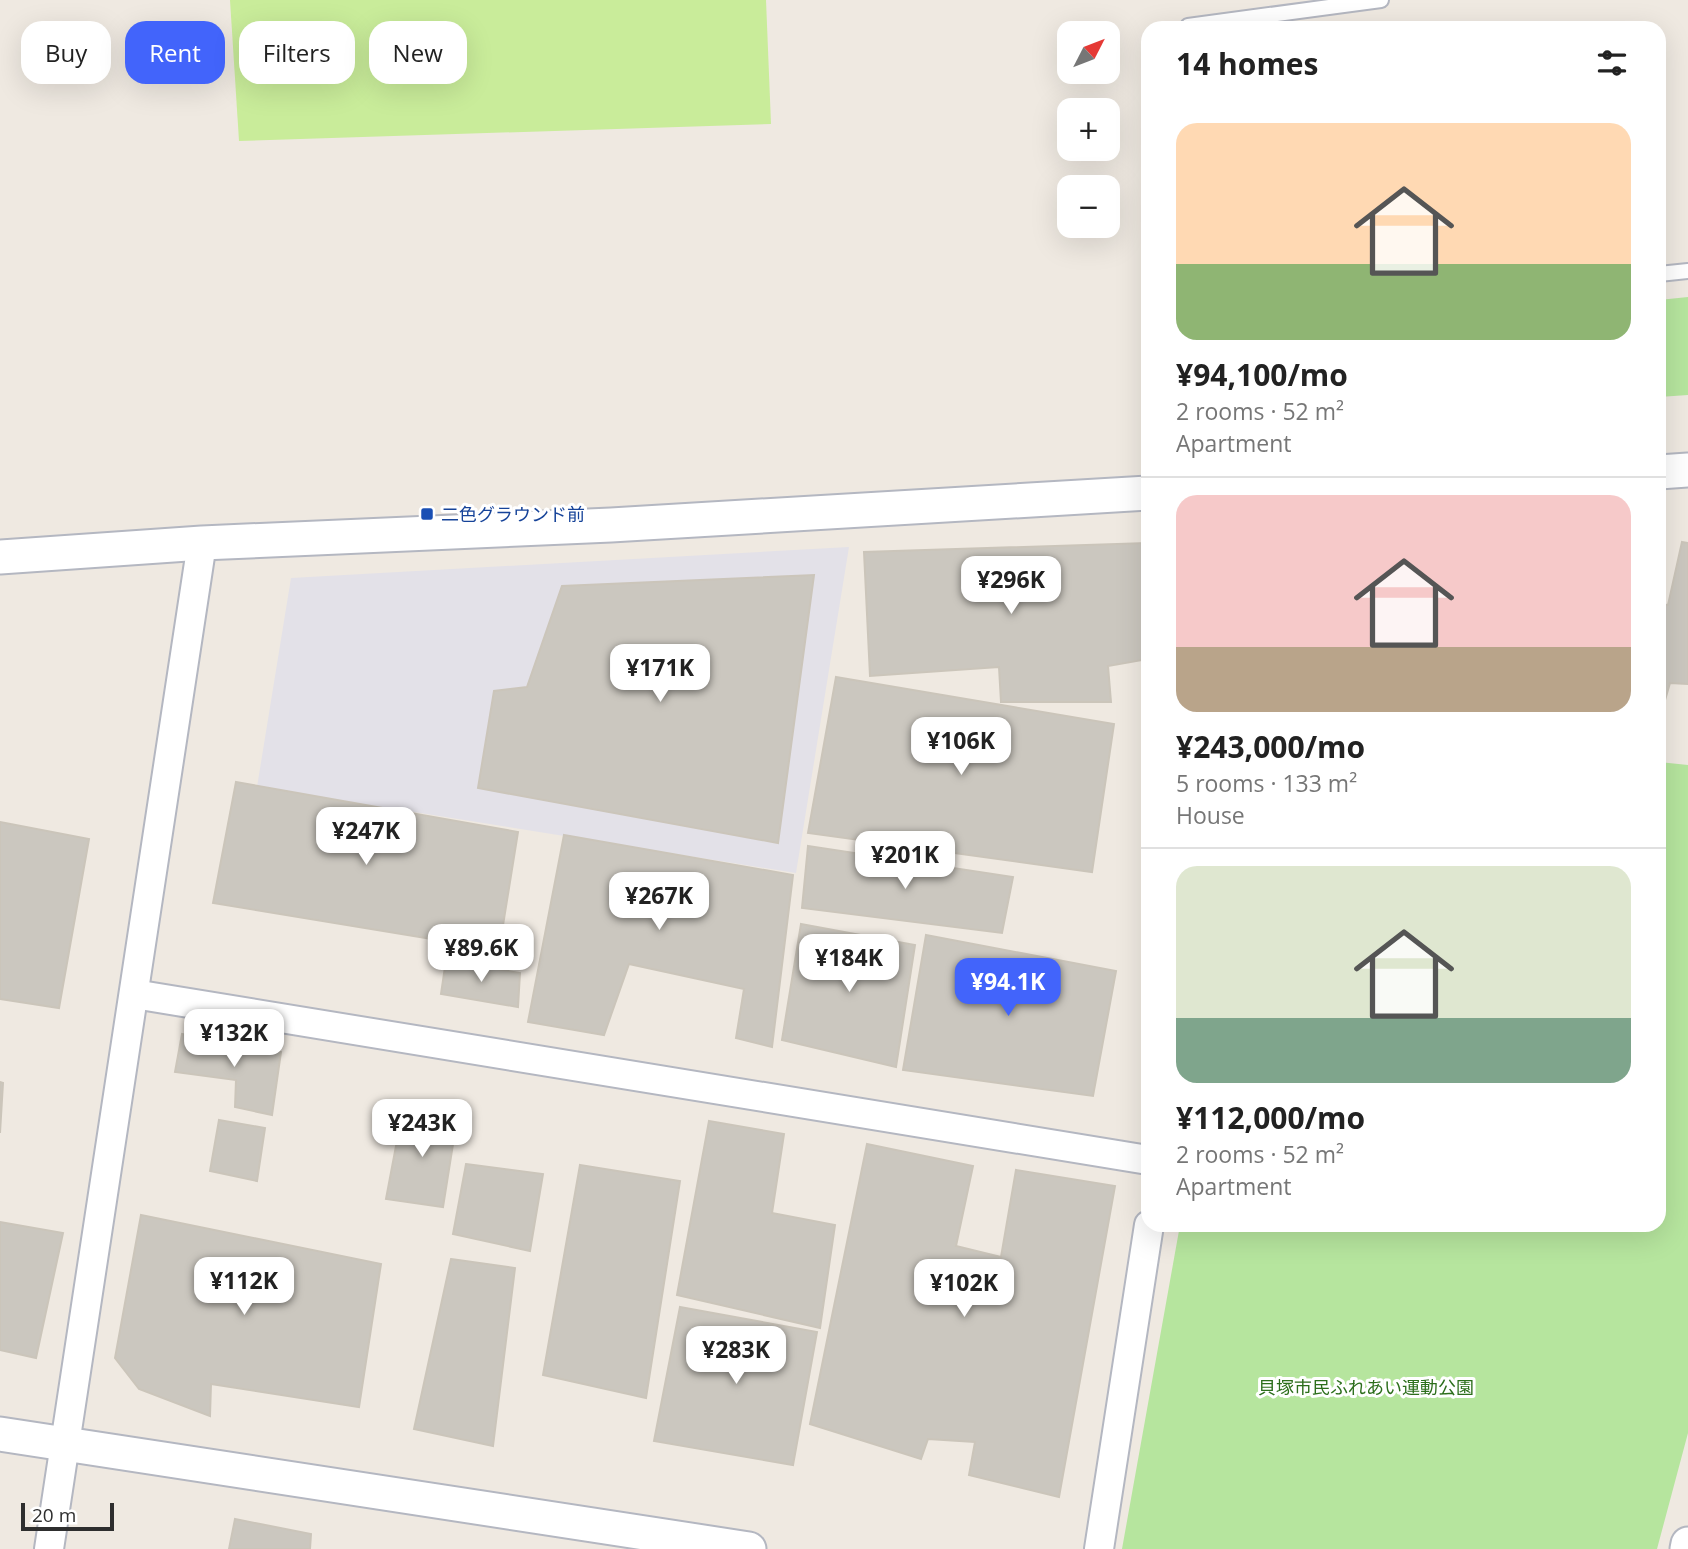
<!DOCTYPE html>
<html lang="en">
<head>
<meta charset="utf-8">
<style>
  body { margin:0; font-family:"Open Sans","Noto Sans JP",sans-serif; background:#f6f6f6; color:#222; height:100vh; display:flex; flex-direction:column; font-size:26px; white-space:nowrap }
  * { box-sizing:border-box; margin:0 }
  p { font-size:23px; color:#767676 }
  .icon { flex:none; width:38px; height:38px; fill:none; stroke:currentColor; stroke-width:2; stroke-linecap:round; stroke-linejoin:round }
  .map { position:relative; flex:1; overflow:hidden }
  .side { position:absolute; left:1141px; top:21px; width:525px; height:1211px; display:flex; flex-direction:column; background:#fff; border-radius:21px; box-shadow:0 7px 28px #0002 }
  .side>* { flex:none }
  .hud { position:absolute; left:21px; top:21px; width:665px; height:63px; display:flex; gap:14px }
  .needle { width:46px; rotate:48deg }
  .controls { position:absolute; left:1057px; top:21px; display:grid; gap:14px }
  .controls a { display:grid; place-items:center; width:63px; height:63px; border-radius:14px; background:#fff; box-shadow:0 7px 28px #0002; font-size:35px }
  .scale { position:absolute; left:21px; bottom:18px; width:93px; box-sizing:border-box; padding-left:7px; border:4px solid #2e2e2e; border-top:0; font-size:19px; line-height:24px; white-space:nowrap; color:#2e2e2e; -webkit-text-stroke:5px #fff; paint-order:stroke }
  .price { position:absolute; translate:-50% -60px; padding:0 16px; border-radius:14px; background:#fff; color:#222; font-size:23px; line-height:46px; filter:drop-shadow(0 2px 4px #0008) }
  .price::after { content:''; position:absolute; left:50%; top:42px; width:21px; height:16px; margin-left:-10px; background:inherit; clip-path:polygon(0 0,100% 0,50% 100%) }
  .price.on { background:#4264fb; color:#fff }
  ul { padding:0; list-style:none }
  li { display:grid; align-content:center; gap:14px; height:371px; padding:0 35px }
  li+li { border-top:2px solid #e0e0e0 }
  li span { display:grid; place-items:center; height:217px; border-radius:21px; color:#555 }
  li>.icon { margin-inline-start:auto }
  span .icon { width:126px; height:126px; fill:#fffc; stroke-width:1 }
  li b { font-size:30px }
  h2 { display:flex; justify-content:space-between; align-items:center; height:84px; padding:0 35px; font-size:30px }
  .chip { padding:0 24px; border-radius:21px; background:#fff; box-shadow:0 7px 28px #0002; font-size:24px; line-height:63px }
  .chip.on { background:#4264fb; color:#fff }
  .map>svg:first-child { display:block }
  .industrial { fill:#e3e1e8 }
  .green { fill:#b6e59e }
  .pitch { fill:#c9ec9a }
  .building { fill:#cbc7bf; stroke:#cbc5ba; stroke-width:2 }
  .lines { fill:none; stroke-linecap:round; stroke-linejoin:round }
  .service-casing { stroke:#b4b7c1; stroke-width:18 }
  .minor-casing { stroke:#b4b7c1; stroke-width:32 }
  .tertiary-casing { stroke:#b4b7c1; stroke-width:37 }
  .service { stroke:#fff; stroke-width:14 }
  .minor { stroke:#fff; stroke-width:28 }
  .tertiary { stroke:#fff; stroke-width:33 }
  .transit-dot { fill:#1a4fb4; stroke:#fff; stroke-width:2.5 }
  .labels { text-anchor:middle; dominant-baseline:central; stroke-width:6; stroke-linejoin:round; paint-order:stroke }
  .transit-label { font-size:18px; fill:#164399; stroke:#fff; text-anchor:start }
  .park-label { font-size:18px; fill:#2c6e1b; stroke:#fff }
</style>
</head>
<body>
<div class="map">
<svg width="1688" height="1549" viewBox="0 0 1688 1549">
  <rect width="100%" height="100%" fill="#efe9e1"/>
  <path class="industrial" d="M 849,547 L 796,873 L 257,787 L 291,578 Z"/>
  <g class="green">
    <path d="M 1688,297 L 1688,395 L 1659,397 L 1659,300 Z"/>
    <path d="M 1659,762 L 1688,765 L 1688,1433 L 1657,1549 L 1122,1549 L 1180,1225 L 1659,1225 Z"/>
  </g>
  <path class="pitch" d="M 230,0 L 766,0 L 771,124 L 239,141 Z"/>
  <g class="building">
    <path d="M 1682,542 L 1688,543 L 1688,684 L 1670,683 L 1659,721 L 1659,604 L 1668,605 Z"/>
    <path d="M 1147,543 L 1148,659 L 1108,666 L 1111,702 L 1001,702 L 999,667 L 870,676 L 864,552 Z"/>
    <path d="M 814,575 L 778,843 L 478,788 L 494,691 L 527,687 L 562,586 Z"/>
    <path d="M 836,677 L 1114,724 L 1092,872 L 808,833 Z"/>
    <path d="M 236,782 L 518,832 L 499,950 L 213,903 Z"/>
    <path d="M 0,822 L 89,839 L 59,1008 L 0,999 Z"/>
    <path d="M 564,835 L 793,875 L 772,1047 L 736,1038 L 744,989 L 629,964 L 604,1035 L 528,1022 Z"/>
    <path d="M 808,846 L 1013,877 L 1002,933 L 802,908 Z"/>
    <path d="M 801,924 L 915,945 L 896,1067 L 782,1040 Z"/>
    <path d="M 926,935 L 1116,971 L 1093,1096 L 903,1070 Z"/>
    <path d="M 446,960 L 520,973 L 518,1007 L 441,994 Z"/>
    <path d="M 182,1034 L 281,1052 L 272,1115 L 235,1107 L 236,1080 L 175,1072 Z"/>
    <path d="M 0,1082 L 3,1083 L 0,1133 Z"/>
    <path d="M 403,1109 L 457,1119 L 443,1207 L 386,1199 Z"/>
    <path d="M 219,1120 L 265,1128 L 257,1181 L 210,1171 Z"/>
    <path d="M 709,1121 L 784,1134 L 772,1213 L 835,1225 L 820,1328 L 677,1295 Z"/>
    <path d="M 867,1144 L 973,1166 L 956,1246 L 1001,1257 L 1016,1170 L 1115,1186 L 1059,1497 L 969,1475 L 975,1442 L 928,1439 L 921,1459 L 810,1424 Z"/>
    <path d="M 466,1164 L 543,1174 L 530,1251 L 453,1234 Z"/>
    <path d="M 580,1165 L 680,1181 L 646,1398 L 543,1375 Z"/>
    <path d="M 141,1215 L 381,1264 L 359,1407 L 211,1384 L 210,1416 L 139,1389 L 115,1358 Z"/>
    <path d="M 0,1222 L 63,1233 L 36,1358 L 0,1350 Z"/>
    <path d="M 451,1259 L 515,1268 L 493,1446 L 414,1429 Z"/>
    <path d="M 680,1307 L 817,1332 L 793,1465 L 654,1441 Z"/>
    <path d="M 235,1519 L 311,1534 L 310,1549 L 229,1549 Z"/>
  </g>
  <g class="lines">
    <defs>
      <g id="service">
        <path d="M 1188,28 L 1188,26 L 1381,0"/>
        <path d="M 1659,274 L 1688,271"/>
      </g>
      <g id="minor">
        <path d="M 134,994 L 1148,1160"/>
        <path d="M 49,1549 L 202,543"/>
        <path d="M 1099,1549 L 1149,1225"/>
      </g>
      <g id="tertiary">
        <path d="M 1659,472 L 1688,470"/>
        <path d="M 0,557 L 202,543 L 611,525 L 1148,493"/>
        <path d="M 0,1434 L 749,1549"/>
        <path d="M 1687,1549 L 1688,1544"/>
      </g>
    </defs>
    <use href="#service" class="service-casing"/>
    <use href="#minor" class="minor-casing"/>
    <use href="#tertiary" class="tertiary-casing"/>
    <use href="#service" class="service"/>
    <use href="#minor" class="minor"/>
    <use href="#tertiary" class="tertiary"/>
  </g>
  <rect class="transit-dot" x="420" y="507" width="14" height="14" rx="3.5"/>
  <g class="labels">
    <g class="transit-label">
      <text x="441" y="514">二色グラウンド前</text>
    </g>
    <g class="park-label">
      <text x="1366" y="1387">貝塚市民ふれあい運動公園</text>
    </g>
  </g>
</svg>
<div class="controls">
<a><svg class="needle" viewBox="-14 -14 28 28"><path d="M0-13l5 13h-10z" fill="#e53935"/><path d="M0 13l5-13h-10z" fill="#767676"/></svg></a>
<a>+</a>
<a>−</a>
</div>
<div class="scale">20 m</div>
<b class="price" style="left:1011px;top:616px">¥296K</b>
<b class="price" style="left:660px;top:704px">¥171K</b>
<b class="price" style="left:961px;top:777px">¥106K</b>
<b class="price" style="left:366px;top:867px">¥247K</b>
<b class="price" style="left:905px;top:891px">¥201K</b>
<b class="price" style="left:659px;top:932px">¥267K</b>
<b class="price" style="left:481px;top:984px">¥89.6K</b>
<b class="price" style="left:849px;top:994px">¥184K</b>
<b class="price on" style="left:1008px;top:1018px">¥94.1K</b>
<b class="price" style="left:234px;top:1069px">¥132K</b>
<b class="price" style="left:422px;top:1159px">¥243K</b>
<b class="price" style="left:244px;top:1317px">¥112K</b>
<b class="price" style="left:964px;top:1319px">¥102K</b>
<b class="price" style="left:736px;top:1386px">¥283K</b>
<div class="hud">
<a class="chip">Buy</a>
<a class="chip on">Rent</a>
<a class="chip">Filters</a>
<a class="chip">New</a>
</div>
<section class="side">
<h2>14 homes<svg class="icon" aria-label="filters" viewBox="0 0 24 24"><path d="M4 7h16M4 17h16"/><circle cx="9" cy="7" r="2"/><circle cx="15" cy="17" r="2"/></svg></h2>
<ul>
<li><span style="background:linear-gradient(#ffd9b3 65%,#8fb573 0)"><svg class="icon" aria-label="home" viewBox="0 0 24 24"><path d="M3 11l9-7 9 7M6 9v11h12V9"/></svg></span><div><b>¥94,100/mo</b><p>2 rooms · 52 m²</p><p>Apartment</p></div></li>
<li><span style="background:linear-gradient(#f6c9c9 70%,#b9a48a 0)"><svg class="icon" aria-label="home" viewBox="0 0 24 24"><path d="M3 11l9-7 9 7M6 9v11h12V9"/></svg></span><div><b>¥243,000/mo</b><p>5 rooms · 133 m²</p><p>House</p></div></li>
<li><span style="background:linear-gradient(#dfe7d0 70%,#7fa58c 0)"><svg class="icon" aria-label="home" viewBox="0 0 24 24"><path d="M3 11l9-7 9 7M6 9v11h12V9"/></svg></span><div><b>¥112,000/mo</b><p>2 rooms · 52 m²</p><p>Apartment</p></div></li>
</ul>
</section>
</div>
</body>
</html>
